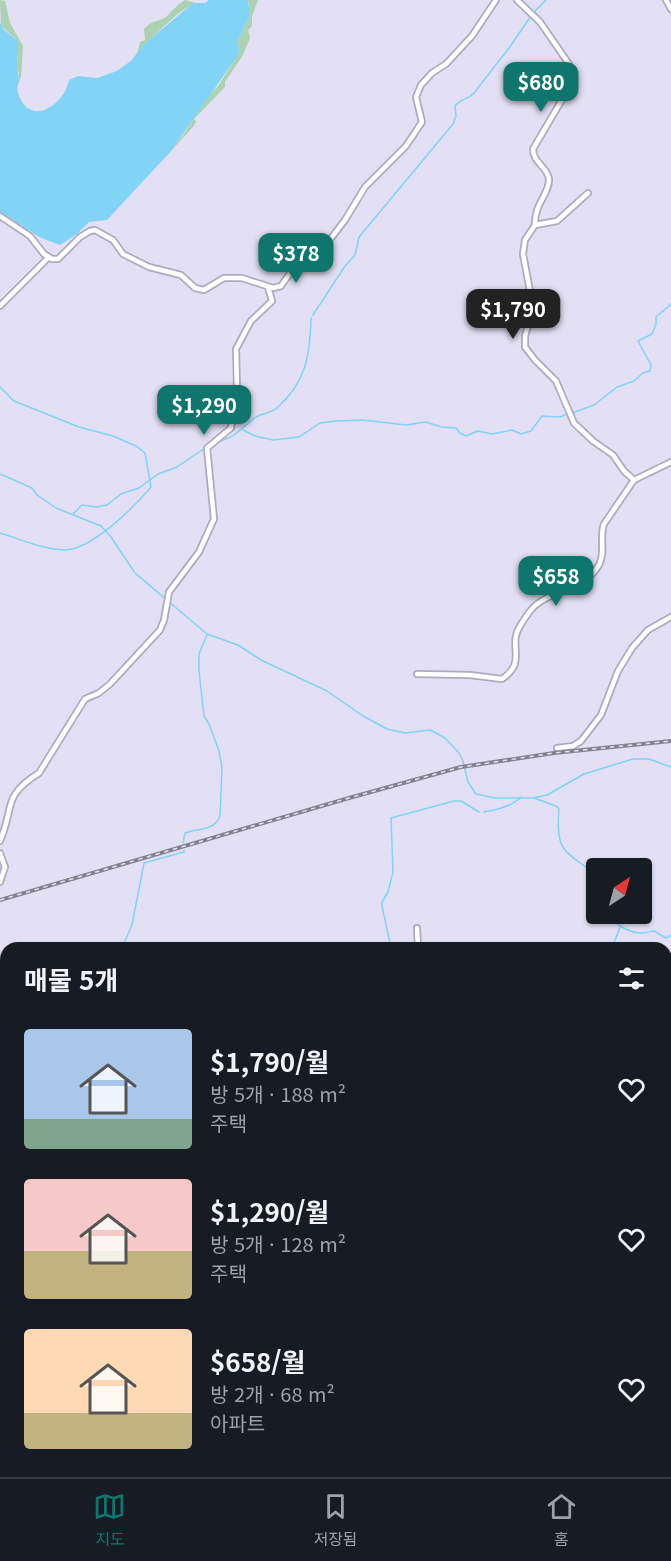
<!DOCTYPE html>
<html lang="ko">
<head>
<meta charset="utf-8">
<style>
  body { margin:0; font-family:Georgia,"Noto Sans KR",serif; background:#20242c; color:#f1f3f6; height:100vh; display:flex; flex-direction:column; font-size:22px; white-space:nowrap }
  * { box-sizing:border-box; margin:0 }
  p { font-size:20px; color:#9ea1a6 }
  .icon { flex:none; width:33px; height:33px; fill:none; stroke:currentColor; stroke-width:2; stroke-linecap:round; stroke-linejoin:round }
  .map { position:relative; flex:1; overflow:hidden }
  .side { position:absolute; left:0px; top:942px; width:672px; height:536px; display:flex; flex-direction:column; background:#171b24; border-radius:18px 18px 0 0; box-shadow:0 2px 4px #0004 }
  .side>* { flex:none }
  .needle { width:39px; rotate:36deg }
  .controls { position:absolute; left:586px; top:858px; display:grid; gap:12px }
  .controls a { display:grid; place-items:center; width:66px; height:66px; border-radius:6px; background:#171b24; box-shadow:0 2px 4px #0004; font-size:30px }
  .price { position:absolute; translate:-50% -51px; padding:0 14px; border-radius:12px; background:#0f766e; color:#fff; font-size:20px; line-height:39px; filter:drop-shadow(0 2px 3px #0008) }
  .price::after { content:''; position:absolute; left:50%; top:36px; width:18px; height:14px; margin-left:-9px; background:inherit; clip-path:polygon(0 0,100% 0,50% 100%) }
  .price.on { background:#222; color:#fff }
  ul { padding:0; list-style:none }
  li { display:flex; align-items:center; gap:18px; height:150px; padding:0 24px }
  li span { display:grid; place-items:center; flex:none; width:168px; height:120px; border-radius:6px; color:#555 }
  li>.icon { margin-inline-start:auto }
  span .icon { width:72px; height:72px; fill:#fffc; stroke-width:1 }
  li b { font-size:26px }
  h2 { display:flex; justify-content:space-between; align-items:center; height:72px; padding:0 24px; font-size:26px }
  .tab-bar { display:flex; justify-content:space-around; align-items:center; height:84px; border-top:2px solid #363941; background:#171b24; font-size:16px; color:#9ea1a6 }
  .tab-bar a { display:grid; justify-items:center; gap:3px }
  .tab-bar .on { color:#0f766e }
  .map>svg:first-child { display:block }
  .green { fill:#add2b1 }
  .water { fill:#82d4f6 }
  .lines { fill:none; stroke-linecap:round; stroke-linejoin:round }
  .stream { stroke:#82d4f6; stroke-width:1.5 }
  .minor-casing { stroke:#aeabc0; stroke-width:8 }
  .tertiary-casing { stroke:#aeabc0; stroke-width:8 }
  .secondary-casing { stroke:#aeabc0; stroke-width:9 }
  .primary-casing { stroke:#aeabc0; stroke-width:10 }
  .minor { stroke:#fff; stroke-width:4.5 }
  .tertiary { stroke:#fff; stroke-width:5 }
  .secondary { stroke:#fff; stroke-width:6 }
  .primary { stroke:#fff; stroke-width:7 }
  .rail-casing { stroke:#83818f; stroke-width:4 }
  .rail { stroke:#e3e0f5; stroke-width:1.5; stroke-dasharray:4.5; stroke-linecap:butt }
</style>
</head>
<body>
<div class="map">
<svg width="671" height="1477" viewBox="0 0 671 1477">
  <rect width="100%" height="100%" fill="#e3e0f5"/>
  <g class="green">
    <path d="M 0,0 L 5,1 L 10,23 L 23,46 L 21,77 L 18,84 L 19,74 L 17,66 L 18,41 L 1,26 Z"/>
    <path d="M 185,0 L 199,4 C 185,1 148,43 137,54 L 140,42 L 145,40 L 144,29 C 154,19 159,22 166,17 C 172,11 177,5 185,0 Z"/>
    <path d="M 248,0 L 258,0 L 252,16 L 252,26 L 248,30 L 250,38 L 243,55 L 225,82 L 225,87 L 194,119 L 196,122 L 193,127 L 161,162 L 183,135 L 209,95 L 218,86 L 234,61 L 239,48 L 237,42 L 250,16 Z"/>
  </g>
  <path class="water" d="M 209,0 L 248,0 L 250,16 L 237,42 L 239,48 L 238,55 L 171,151 L 107,220 L 89,222 L 77,234 L 60,245 L 41,238 L 0,212 L 0,23 L 4,30 L 18,41 C 19,49 17,57 17,65 C 17,70 19,73 19,79 C 19,84 16,87 18,93 C 29,128 64,106 69,80 L 78,76 L 97,78 L 117,71 L 132,60 L 142,46 L 186,9 L 194,3 L 205,3 Z"/>
  <g class="lines">
    <g class="stream">
      <path d="M 534,12 L 546,0"/>
      <path d="M 313,315 L 345,266 L 355,255 L 359,237 L 453,124 L 456,116 L 455,106 C 461,98 468,100 474,93 L 509,48 L 531,16"/>
      <path d="M 0,387 L 14,401 L 79,427 L 113,436 L 136,446 L 145,453 L 151,487 C 134,507 91,551 63,550 C 42,549 20,539 0,533"/>
      <path d="M 572,413 L 594,405 L 617,387 L 634,381 L 643,373 L 650,371 L 651,365 L 638,341 L 652,334 L 656,324 L 656,317 L 671,304"/>
      <path d="M 243,430 L 255,436 L 273,440 L 299,437 L 320,423 L 336,421 L 363,420 L 406,425 L 426,422 L 441,427 L 456,428 L 460,433 L 466,436 L 478,431 L 492,434 L 512,430 L 521,434 L 531,431 L 542,416 L 560,417 L 567,414"/>
      <path d="M 217,442 C 239,436 240,428 256,417 C 263,413 272,413 278,407 C 306,382 310,355 311,318"/>
      <path d="M 0,474 L 32,488 L 37,495 L 56,508 L 101,526 L 111,537 L 135,573 L 207,634 L 238,645 L 261,660 L 327,691 L 363,716 L 387,729 L 405,733 L 430,730 L 445,738 L 459,753 L 463,761 L 468,782 L 476,794 L 495,798 L 533,798 L 547,795 L 584,774 L 633,759 L 649,759 L 671,767"/>
      <path d="M 73,514 L 82,505 L 97,507 L 107,505 L 121,494 L 139,488 L 158,474 L 177,467 L 205,448"/>
      <path d="M 534,798 L 556,806 L 559,809 C 555,856 567,850 597,876"/>
      <path d="M 484,812 C 496,810 513,806 521,797"/>
      <path d="M 183,843 L 185,833 C 198,828 216,831 220,815 L 222,768 L 219,751 L 209,724 L 204,716 L 199,671 L 199,654 L 207,635"/>
      <path d="M 611,914 C 613,925 632,934 644,933 C 648,933 651,931 654,931 L 666,938 L 671,935"/>
      <path d="M 122,948 L 132,925 L 144,863 L 184,852 L 184,850"/>
      <path d="M 391,948 L 382,906 L 382,902 L 388,892 L 393,872 L 391,818 L 454,801 L 461,801 L 479,812"/>
      <path d="M 612,948 L 620,927"/>
      <path d="M 0,1255 L 6,1259"/>
      <path d="M 666,1432 L 671,1430"/>
      <path d="M 666,1446 L 671,1451"/>
      <path d="M 540,1477 L 554,1472"/>
    </g>
    <defs>
      <g id="minor">
        <path d="M 517,0 L 540,22 L 569,64 L 566,90 L 563,98 L 533,149 C 533,163 547,166 549,179 C 550,193 534,204 535,225"/>
        <path d="M 666,0 L 671,9"/>
        <path d="M 588,193 L 557,221 L 535,225 L 525,240 L 523,254 L 533,307 L 525,336 L 525,347 L 535,360 L 556,381 L 574,423 L 593,441 L 613,455 L 624,471 L 634,480"/>
        <path d="M 0,216 L 30,236 L 44,254 L 52,259 L 58,259 L 80,237 L 90,231 L 95,230 L 113,240 L 123,254 L 149,267 L 181,275 L 195,288 L 204,290 L 224,278 L 242,278 L 273,288 L 281,286 L 300,259 L 323,247 L 332,237 L 345,220 L 365,187 L 406,146 L 422,122 L 416,97 L 421,85 L 432,73 L 446,64 L 472,36 L 496,0"/>
        <path d="M 0,306 L 49,257"/>
        <path d="M 417,674 L 470,675 L 502,679 C 528,661 507,646 520,626 C 525,618 530,609 537,604 C 556,589 586,588 599,565 C 606,551 599,538 604,524 L 634,480 L 671,462"/>
        <path d="M 557,748 L 573,746 L 581,741 L 601,715 L 618,671 L 632,648 L 648,630 L 671,617"/>
        <path d="M 0,841 C 15,807 1,797 39,773 L 85,699 L 99,693 L 110,684 L 160,630 L 164,620 L 169,592 L 199,552 L 214,519 L 207,448 L 231,428 L 237,389 L 236,349 L 251,321 L 272,301 L 268,287"/>
        <path d="M 0,853 L 5,867 L 0,882"/>
        <path d="M 417,928 L 418,948"/>
        <path d="M 666,1012 L 671,1011"/>
        <path d="M 0,1055 L 6,1051"/>
        <path d="M 0,1188 L 6,1180"/>
        <path d="M 337,1477 L 339,1472"/>
        <path d="M 619,1477 L 625,1472"/>
      </g>
      <path id="tertiary" d="M 0,1084 L 6,1092"/>
      <path id="secondary" d="M 626,1472 L 631,1477"/>
      <g id="primary">
        <path d="M 666,1366 L 671,1364"/>
        <path d="M 210,1477 L 235,1472"/>
      </g>
    </defs>
    <use href="#minor" class="minor-casing"/>
    <use href="#tertiary" class="tertiary-casing"/>
    <use href="#secondary" class="secondary-casing"/>
    <use href="#primary" class="primary-casing"/>
    <use href="#minor" class="minor"/>
    <use href="#tertiary" class="tertiary"/>
    <use href="#secondary" class="secondary"/>
    <use href="#primary" class="primary"/>
    <defs>
      <path id="rail" d="M 0,900 L 349,798 L 461,767 L 554,753 L 671,741"/>
    </defs>
    <use href="#rail" class="rail-casing"/>
    <use href="#rail" class="rail"/>
  </g>
</svg>
<div class="controls">
<a><svg class="needle" viewBox="-14 -14 28 28"><path d="M0-13l5 13h-10z" fill="#e53935"/><path d="M0 13l5-13h-10z" fill="#9ea1a6"/></svg></a>
</div>
<b class="price" style="left:541px;top:113px">$680</b>
<b class="price" style="left:296px;top:284px">$378</b>
<b class="price on" style="left:513px;top:340px">$1,790</b>
<b class="price" style="left:204px;top:436px">$1,290</b>
<b class="price" style="left:556px;top:607px">$658</b>
<section class="side">
<h2>매물 5개<svg class="icon" aria-label="filters" viewBox="0 0 24 24"><path d="M4 7h16M4 17h16"/><circle cx="9" cy="7" r="2"/><circle cx="15" cy="17" r="2"/></svg></h2>
<ul>
<li><span style="background:linear-gradient(#a9c7e8 75%,#7fa58c 0)"><svg class="icon" aria-label="home" viewBox="0 0 24 24"><path d="M3 11l9-7 9 7M6 9v11h12V9"/></svg></span><div><b>$1,790/월</b><p>방 5개 · 188 m²</p><p>주택</p></div><svg class="icon" aria-label="heart" viewBox="0 0 24 24"><path d="M12 20l-8-8c-3-5 5-10 8-4 3-6 11-1 8 4z"/></svg></li>
<li><span style="background:linear-gradient(#f6c9c9 60%,#c2b280 0)"><svg class="icon" aria-label="home" viewBox="0 0 24 24"><path d="M3 11l9-7 9 7M6 9v11h12V9"/></svg></span><div><b>$1,290/월</b><p>방 5개 · 128 m²</p><p>주택</p></div><svg class="icon" aria-label="heart" viewBox="0 0 24 24"><path d="M12 20l-8-8c-3-5 5-10 8-4 3-6 11-1 8 4z"/></svg></li>
<li><span style="background:linear-gradient(#ffd9b3 70%,#c2b280 0)"><svg class="icon" aria-label="home" viewBox="0 0 24 24"><path d="M3 11l9-7 9 7M6 9v11h12V9"/></svg></span><div><b>$658/월</b><p>방 2개 · 68 m²</p><p>아파트</p></div><svg class="icon" aria-label="heart" viewBox="0 0 24 24"><path d="M12 20l-8-8c-3-5 5-10 8-4 3-6 11-1 8 4z"/></svg></li>
</ul>
</section>
</div>
<nav class="tab-bar">
<a class="on"><svg class="icon" aria-label="map" viewBox="0 0 24 24"><path d="M3 6l6-2 6 2 6-2v14l-6 2-6-2-6 2zM9 4v14M15 6v14"/></svg>지도</a>
<a><svg class="icon" aria-label="saved" viewBox="0 0 24 24"><path d="M7 4h10v16l-5-4-5 4z"/></svg>저장됨</a>
<a><svg class="icon" aria-label="home" viewBox="0 0 24 24"><path d="M3 11l9-7 9 7M6 9v11h12V9"/></svg>홈</a>
</nav>
</body>
</html>
